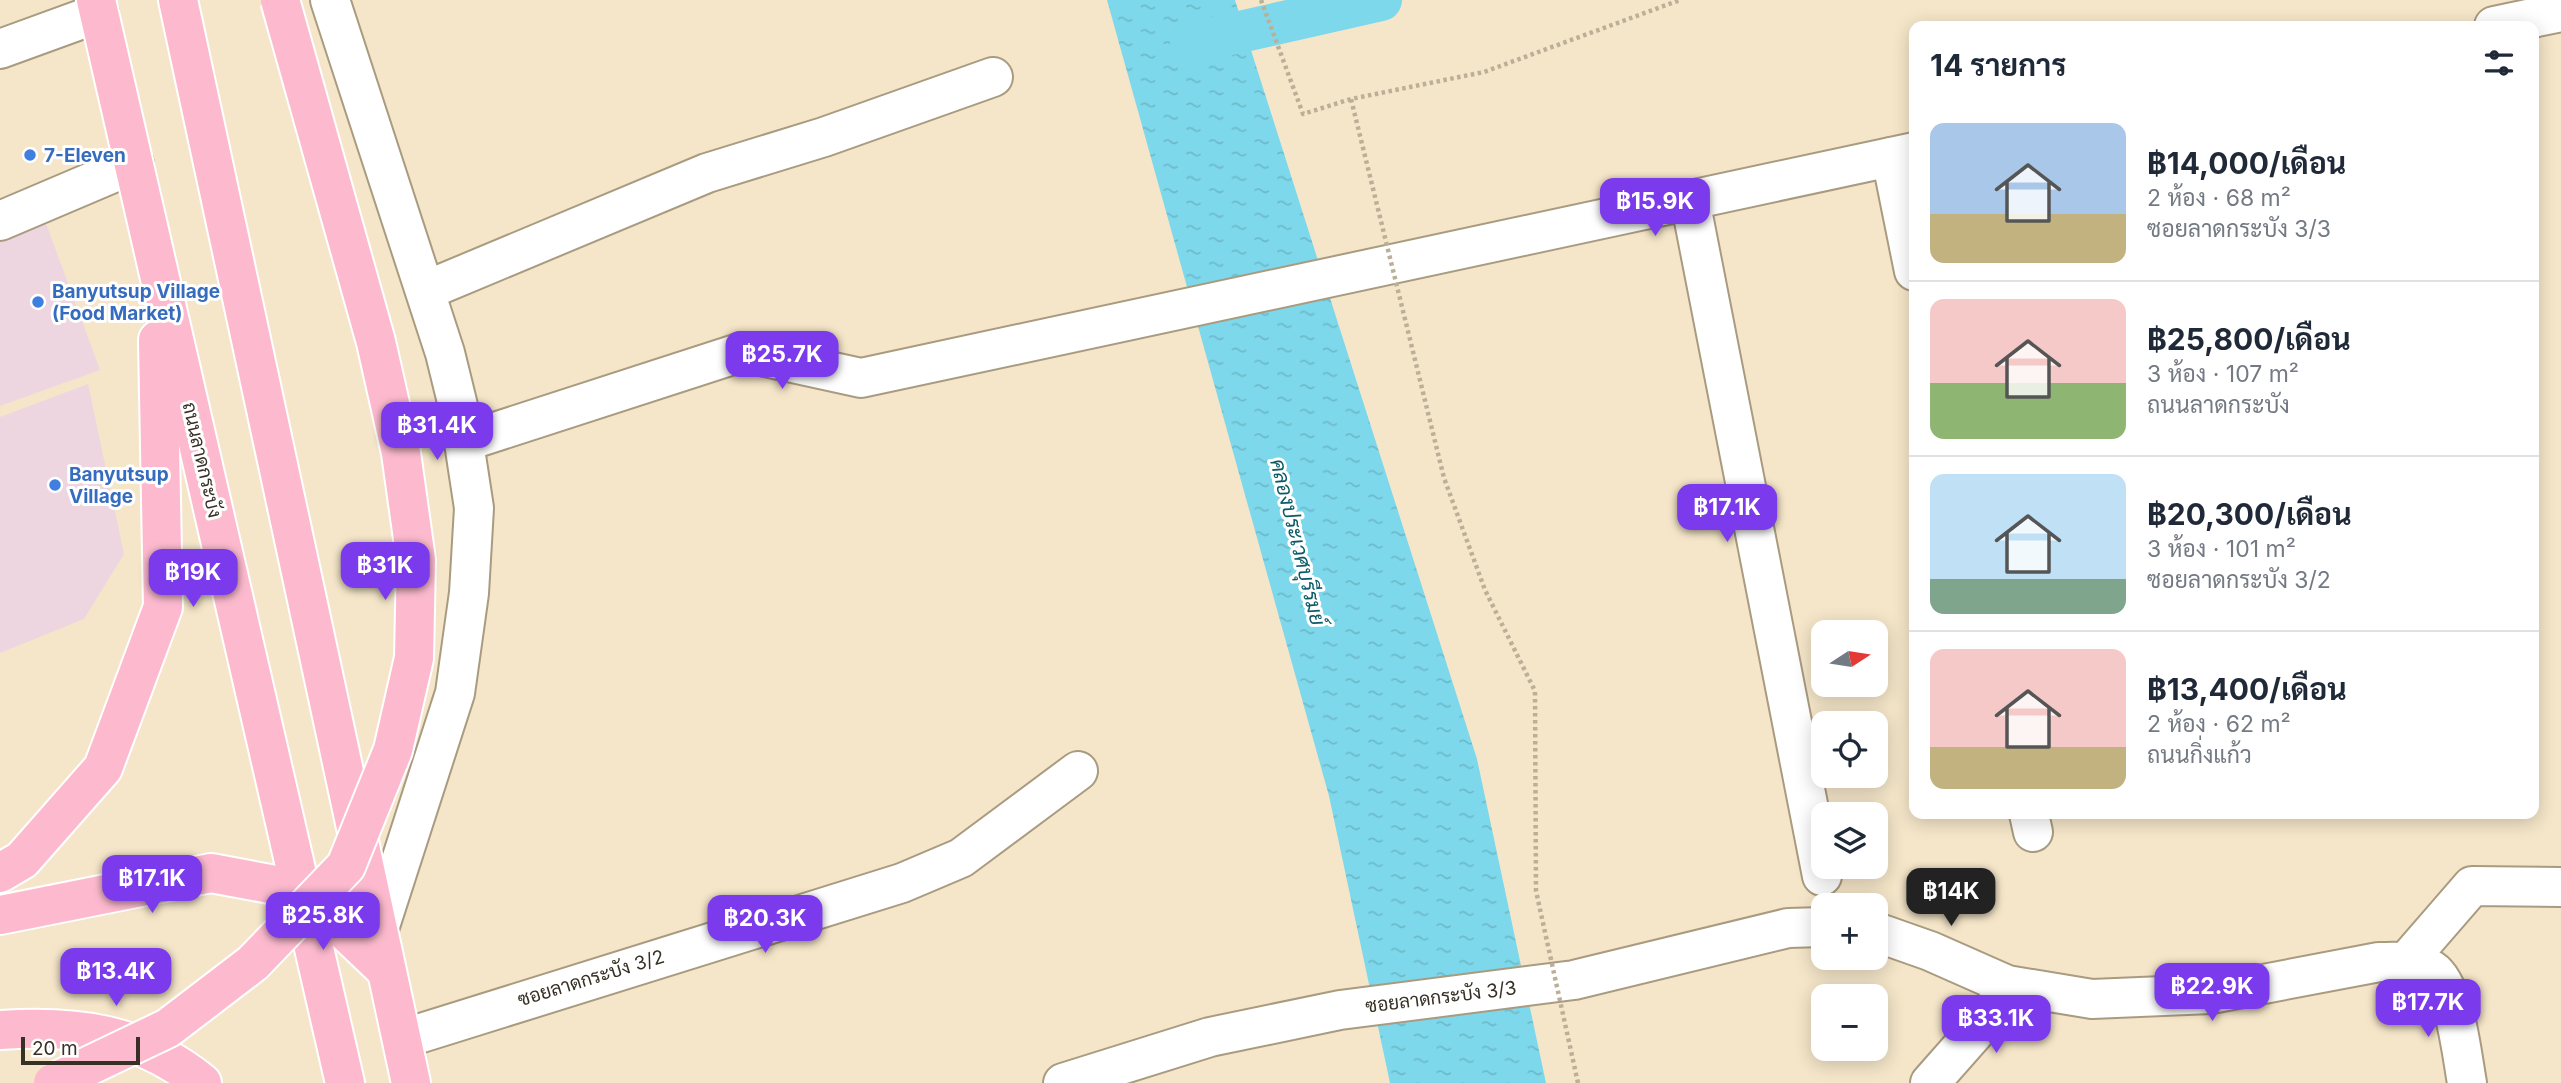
<!DOCTYPE html>
<html lang="th">
<head>
<meta charset="utf-8">
<style>
  body { margin:0; font-family:Inter,Sarabun,sans-serif; background:#f2f2f3; color:#1f2937; height:100vh; display:flex; flex-direction:column; font-size:26px; white-space:nowrap }
  * { box-sizing:border-box; margin:0 }
  p { font-size:23px; color:#747a83 }
  .icon { flex:none; width:38px; height:38px; fill:none; stroke:currentColor; stroke-width:2; stroke-linecap:round; stroke-linejoin:round }
  .map { position:relative; flex:1; overflow:hidden }
  .panel { position:absolute; left:1909px; top:21px; width:630px; height:798px; display:flex; flex-direction:column; background:#fff; border-radius:14px; box-shadow:0 4px 18px #0003 }
  .panel>* { flex:none }
  .needle { width:46px; rotate:78deg }
  .buttons { position:absolute; left:1811px; top:620px; display:grid; gap:14px }
  .buttons a { display:grid; place-items:center; width:77px; height:77px; border-radius:14px; background:#fff; box-shadow:0 4px 18px #0003; font-size:35px }
  .scale { position:absolute; left:21px; bottom:18px; width:119px; box-sizing:border-box; padding-left:7px; border:4px solid #363025; border-top:0; font-size:19px; line-height:24px; white-space:nowrap; color:#363025; -webkit-text-stroke:5px #fff; paint-order:stroke }
  .price { position:absolute; translate:-50% -60px; padding:0 16px; border-radius:14px; background:#7c3aed; color:#fff; font-size:23px; line-height:46px; filter:drop-shadow(0 2px 4px #0008) }
  .price::after { content:''; position:absolute; left:50%; top:42px; width:21px; height:16px; margin-left:-10px; background:inherit; clip-path:polygon(0 0,100% 0,50% 100%) }
  .price.selected { background:#222; color:#fff }
  ul { padding:0; list-style:none }
  li { display:flex; align-items:center; gap:21px; height:175px; padding:0 21px }
  li+li { border-top:2px solid #e0e1e3 }
  li span { display:grid; place-items:center; flex:none; width:196px; height:140px; border-radius:14px; color:#555 }
  li>.icon { margin-inline-start:auto }
  span .icon { width:84px; height:84px; fill:#fffc; stroke-width:1 }
  li b { font-size:30px }
  h2 { display:flex; justify-content:space-between; align-items:center; height:84px; padding:0 21px; font-size:30px }
  .map>svg:first-child { display:block }
  .commercial { fill:#eed6e1 }
  .water { fill:url(#water-ripples) }
  .lines { fill:none; stroke-linecap:round; stroke-linejoin:round }
  .canal { stroke:#7dd8eb; stroke-width:42 }
  .minor-casing { stroke:#a99b80; stroke-width:42 }
  .major-casing { stroke:#fff; stroke-width:42 }
  .path { stroke:#bbaf97; stroke-width:4.5; stroke-dasharray:3.5 3.5; stroke-linecap:butt }
  .minor { stroke:#fff; stroke-width:38 }
  .major { stroke:#fdbacf; stroke-width:38 }
  .major-bridge-casing { stroke:#fff; stroke-width:42; stroke-linecap:butt }
  .path-bridge { stroke:#bbaf97; stroke-width:4.5; stroke-dasharray:3.5 3.5; stroke-linecap:butt }
  .major-bridge { stroke:#fdbacf; stroke-width:38 }
  .shop-dot { fill:#3f7fe0; stroke:#fff; stroke-width:2.5 }
  .labels { text-anchor:middle; dominant-baseline:central; stroke-width:6; stroke-linejoin:round; paint-order:stroke }
  .shop-label { font-size:19px; font-weight:bold; fill:#366cbe; stroke:#fff; text-anchor:start }
  .street-label { font-size:19px; fill:#363025; stroke:#fff }
  .water-label { font-size:21px; font-style:italic; fill:#0a5a68; stroke:#fff }
</style>
</head>
<body>
<div class="map">
<svg width="2561" height="1083" viewBox="0 0 2561 1083">
  <defs>
    <pattern id="water-ripples" width="26" height="14" patternUnits="userSpaceOnUse" patternTransform="scale(1.75)"><rect width="26" height="14" fill="#7dd8eb"/><path d="M2 4q2-2 4 0t4 0M15 11q2-2 4 0t4 0" fill="none" stroke="#6dbac9"/></pattern>
  </defs>
  <rect width="100%" height="100%" fill="#f5e6c9"/>
  <g class="commercial">
    <path d="M 44,218 L 100,370 L 0,406 L 0,235 Z"/>
    <path d="M 88,384 L 124,554 L 84,619 L 0,653 L 0,417 Z"/>
  </g>
  <path class="water" d="M 1107,0 L 1235,0 L 1477,759 L 1546,1083 L 1390,1083 L 1329,796 Z"/>
  <g class="lines">
    <path class="canal" d="M 1191,43 L 1381,0"/>
    <defs>
      <g id="minor">
        <path d="M 330,0 L 445,353 L 459,410 L 474,508 L 469,593 L 455,693 L 378,932"/>
        <path d="M 2494,26 L 2561,12"/>
        <path d="M 0,49 L 99,13"/>
        <path d="M 1891,157 L 1914,271"/>
        <path d="M 1690,200 L 1822,876"/>
        <path d="M 0,221 L 134,164"/>
        <path d="M 427,290 L 707,173 L 824,137 L 993,77"/>
        <path d="M 464,442 L 742,352 L 861,378 L 1914,152"/>
        <path d="M 2029,814 L 2033,832"/>
        <path d="M 1876,932 L 1930,951 L 2007,985 L 2092,999 L 2211,994 L 2379,962 C 2397,962 2416,960 2432,970 C 2455,985 2462,1056 2467,1083"/>
        <path d="M 2407,961 L 2472,886 L 2561,887"/>
        <path d="M 402,1039 L 902,883 L 961,858 L 1078,771"/>
        <path d="M 1063,1083 L 1210,1037 L 1340,1010 L 1574,980 L 1788,928 L 1824,927"/>
        <path d="M 1930,1083 L 1990,1015 L 2007,985"/>
      </g>
      <g id="major">
        <path d="M 96,0 L 345,1083"/>
        <path d="M 178,0 L 411,1083"/>
        <path d="M 0,873 L 22,860 L 103,768 L 163,607 L 158,340"/>
        <path d="M 0,915 L 211,873 L 302,890 L 386,970"/>
        <path d="M 0,1030 C 77,1025 140,1033 202,1083"/>
      </g>
    </defs>
    <use href="#minor" class="minor-casing"/>
    <use href="#major" class="major-casing"/>
    <path class="path" d="M 1261,0 L 1303,114 L 1351,99"/>
    <use href="#minor" class="minor"/>
    <use href="#major" class="major"/>
    <defs>
      <path id="major-bridge" d="M 53,1083 L 168,1028 L 253,963 L 346,866 L 393,750 L 414,658 L 416,560 L 401,453 L 376,342 L 280,0"/>
    </defs>
    <use href="#major-bridge" class="major-bridge-casing"/>
    <path class="path-bridge" d="M 1578,1083 L 1536,891 L 1535,691 L 1485,590 L 1444,478 L 1351,99 L 1484,72 L 1680,0"/>
    <use href="#major-bridge" class="major-bridge"/>
  </g>
  <g class="shop-dot">
    <circle cx="30" cy="155" r="7"/>
    <circle cx="38" cy="302" r="7"/>
    <circle cx="55" cy="485" r="7"/>
  </g>
  <g class="labels">
    <g class="shop-label">
      <text x="44" y="155">7-Eleven</text>
      <text x="52" y="291">Banyutsup Village<tspan x="52" dy="22">(Food Market)</tspan></text>
      <text x="69" y="474">Banyutsup<tspan x="69" dy="22">Village</tspan></text>
    </g>
    <g class="street-label">
      <text transform="translate(202 460) rotate(77)">ถนนลาดกระบัง</text>
      <text transform="translate(591 978) rotate(-17)">ซอยลาดกระบัง 3/2</text>
      <text transform="translate(1441 997) rotate(-7)">ซอยลาดกระบัง 3/3</text>
    </g>
    <g class="water-label">
      <text transform="translate(1298 542) rotate(76)">คลองประเวศบุรีรมย์</text>
    </g>
  </g>
</svg>
<div class="buttons">
<a><svg class="needle" viewBox="-14 -14 28 28"><path d="M0-13l5 13h-10z" fill="#e53935"/><path d="M0 13l5-13h-10z" fill="#747a83"/></svg></a>
<a><svg class="icon" aria-label="locate" viewBox="0 0 24 24"><circle cx="12" cy="12" r="6"/><path d="M12 2v4M12 18v4M2 12h4M18 12h4"/></svg></a>
<a><svg class="icon" aria-label="layers" viewBox="0 0 24 24"><path d="M12 4l9 5-9 5-9-5zM3 14l9 5 9-5"/></svg></a>
<a>+</a>
<a>−</a>
</div>
<div class="scale">20 m</div>
<b class="price" style="left:1655px;top:238px">฿15.9K</b>
<b class="price" style="left:782px;top:391px">฿25.7K</b>
<b class="price" style="left:437px;top:462px">฿31.4K</b>
<b class="price" style="left:1727px;top:544px">฿17.1K</b>
<b class="price" style="left:385px;top:602px">฿31K</b>
<b class="price" style="left:193px;top:609px">฿19K</b>
<b class="price" style="left:152px;top:915px">฿17.1K</b>
<b class="price selected" style="left:1951px;top:928px">฿14K</b>
<b class="price" style="left:323px;top:952px">฿25.8K</b>
<b class="price" style="left:765px;top:955px">฿20.3K</b>
<b class="price" style="left:116px;top:1008px">฿13.4K</b>
<b class="price" style="left:2212px;top:1023px">฿22.9K</b>
<b class="price" style="left:2428px;top:1039px">฿17.7K</b>
<b class="price" style="left:1996px;top:1055px">฿33.1K</b>
<section class="panel">
<h2>14 รายการ<svg class="icon" aria-label="filters" viewBox="0 0 24 24"><path d="M4 7h16M4 17h16"/><circle cx="9" cy="7" r="2"/><circle cx="15" cy="17" r="2"/></svg></h2>
<ul>
<li><span style="background:linear-gradient(#a9c7e8 65%,#c2b280 0)"><svg class="icon" aria-label="home" viewBox="0 0 24 24"><path d="M3 11l9-7 9 7M6 9v11h12V9"/></svg></span><div><b>฿14,000/เดือน</b><p>2 ห้อง · 68 m²</p><p>ซอยลาดกระบัง 3/3</p></div></li>
<li><span style="background:linear-gradient(#f6c9c9 60%,#8fb573 0)"><svg class="icon" aria-label="home" viewBox="0 0 24 24"><path d="M3 11l9-7 9 7M6 9v11h12V9"/></svg></span><div><b>฿25,800/เดือน</b><p>3 ห้อง · 107 m²</p><p>ถนนลาดกระบัง</p></div></li>
<li><span style="background:linear-gradient(#bfe0f5 75%,#7fa58c 0)"><svg class="icon" aria-label="home" viewBox="0 0 24 24"><path d="M3 11l9-7 9 7M6 9v11h12V9"/></svg></span><div><b>฿20,300/เดือน</b><p>3 ห้อง · 101 m²</p><p>ซอยลาดกระบัง 3/2</p></div></li>
<li><span style="background:linear-gradient(#f6c9c9 70%,#c2b280 0)"><svg class="icon" aria-label="home" viewBox="0 0 24 24"><path d="M3 11l9-7 9 7M6 9v11h12V9"/></svg></span><div><b>฿13,400/เดือน</b><p>2 ห้อง · 62 m²</p><p>ถนนกิ่งแก้ว</p></div></li>
</ul>
</section>
</div>
</body>
</html>
